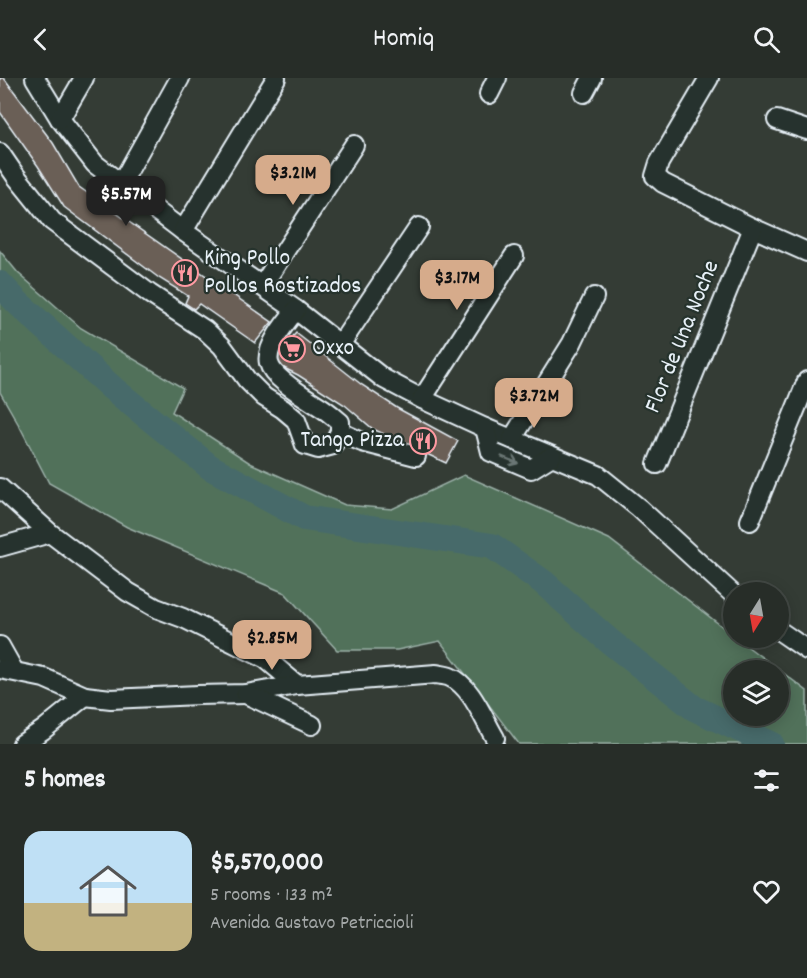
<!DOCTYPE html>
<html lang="en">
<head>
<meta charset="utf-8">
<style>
  body { margin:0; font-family:Dekko,sans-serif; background:#2f3530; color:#f1f3f6; height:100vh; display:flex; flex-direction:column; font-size:22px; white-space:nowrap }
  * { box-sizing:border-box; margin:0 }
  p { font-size:20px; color:#a4a8a8 }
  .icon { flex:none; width:33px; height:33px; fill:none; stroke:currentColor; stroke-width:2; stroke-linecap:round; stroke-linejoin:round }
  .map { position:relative; height:666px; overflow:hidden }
  .details { display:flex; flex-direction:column; background:#272d28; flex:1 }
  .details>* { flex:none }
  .needle { width:39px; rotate:191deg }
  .fabs { position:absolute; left:723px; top:504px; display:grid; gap:12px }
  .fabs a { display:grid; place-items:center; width:66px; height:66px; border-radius:50%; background:#272d28; box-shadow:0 3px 15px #0003,0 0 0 2px #434945; font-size:30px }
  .price { position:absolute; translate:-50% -51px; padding:0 14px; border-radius:12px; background:#d6ab8b; color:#111; font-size:20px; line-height:39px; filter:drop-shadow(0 2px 3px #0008) }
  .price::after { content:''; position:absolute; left:50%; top:36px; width:18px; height:14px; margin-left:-9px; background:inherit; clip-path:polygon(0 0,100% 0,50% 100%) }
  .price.selected { background:#222; color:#fff }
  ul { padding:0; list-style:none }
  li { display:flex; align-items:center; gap:18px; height:150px; padding:0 24px }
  li span { display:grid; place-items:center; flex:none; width:168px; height:120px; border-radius:18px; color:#555 }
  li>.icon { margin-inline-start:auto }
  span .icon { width:72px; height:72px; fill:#fffc; stroke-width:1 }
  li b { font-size:26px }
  h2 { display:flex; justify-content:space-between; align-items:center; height:72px; padding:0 24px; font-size:26px }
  header { display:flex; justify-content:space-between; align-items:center; height:78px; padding:0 24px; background:#272d28; font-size:27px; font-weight:600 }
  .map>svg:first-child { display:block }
  .green { fill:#51715a; stroke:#9cb1a9; stroke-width:1.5; fill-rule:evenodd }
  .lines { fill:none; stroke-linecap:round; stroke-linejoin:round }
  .river { stroke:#476b6b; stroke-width:26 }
  .building { fill:#6a5e57; stroke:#e8f1f8; stroke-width:1.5 }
  .minor-casing { stroke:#e8f1f8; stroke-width:22 }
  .minor { stroke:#26332d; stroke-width:18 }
  .oneway { stroke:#6a7674 }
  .labels { text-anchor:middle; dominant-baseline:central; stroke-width:4.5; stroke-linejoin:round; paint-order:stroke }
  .poi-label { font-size:24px; fill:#e8f1f8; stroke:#26332d; text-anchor:start }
  .street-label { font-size:24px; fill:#e8f1f8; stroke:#26332d }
</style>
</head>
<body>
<header><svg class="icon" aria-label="back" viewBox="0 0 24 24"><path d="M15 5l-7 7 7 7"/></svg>Homiq<svg class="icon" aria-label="search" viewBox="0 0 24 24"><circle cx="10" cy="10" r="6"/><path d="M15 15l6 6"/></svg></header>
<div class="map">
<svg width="807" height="666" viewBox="0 0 807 666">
  <rect width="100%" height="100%" fill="#343c35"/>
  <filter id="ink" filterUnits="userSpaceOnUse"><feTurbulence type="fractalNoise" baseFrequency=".0167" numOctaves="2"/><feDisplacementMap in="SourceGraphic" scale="12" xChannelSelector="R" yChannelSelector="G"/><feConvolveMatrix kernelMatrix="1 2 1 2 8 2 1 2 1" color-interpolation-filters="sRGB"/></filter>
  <g filter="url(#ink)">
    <path class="green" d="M 0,173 L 18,195 L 81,250 L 183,310 L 172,334 L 250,385 L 345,427 L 392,431 L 464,397 L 609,461 L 733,557 L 734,560 L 736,560 L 807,613 L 807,666 L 519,666 L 440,563 L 397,572 L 337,572 L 285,515 L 127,449 L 49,405 L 20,349 L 0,314 ZM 734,592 L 778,592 L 778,638 L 734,638 Z"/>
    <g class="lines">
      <path class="river" d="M 0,206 L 18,225 L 112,310 L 210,389 L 304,440 L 492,468 L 543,504 L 608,562 L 694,630 L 771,666"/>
    </g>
    <g class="building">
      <path d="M 0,0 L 4,0 L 53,65 L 79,109 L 272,244 L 255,265 L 199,226 L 194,231 L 185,225 L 188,218 L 159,200 L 64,129 L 38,88 L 0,34 Z"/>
      <path d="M 296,255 L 362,307 L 397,330 L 458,363 L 446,385 L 373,351 L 345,327 L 298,297 L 276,286 L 276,277 Z"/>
    </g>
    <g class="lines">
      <defs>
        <g id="minor">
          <path d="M 35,0 L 60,41 L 95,86 L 183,153 L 296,232 L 384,301 L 422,321 L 485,350 L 598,397 L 639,430 L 734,517"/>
          <path d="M 709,0 L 659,85 L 655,98 L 663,105 L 753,150 L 807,174"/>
          <path d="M 584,15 L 592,0"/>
          <path d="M 489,16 L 497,0"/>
          <path d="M 60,41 L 84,0"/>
          <path d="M 777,42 L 807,52"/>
          <path d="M 0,75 L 15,97 L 52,143 L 150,216 L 205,252 L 222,268 L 247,302 L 264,319 L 283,331 L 296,342 L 305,367 L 318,371 L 333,367 L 340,354 L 340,344 C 335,340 331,336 325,332 C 311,322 273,302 269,285 C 265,269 286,244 296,232"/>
          <path d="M 121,106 L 180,0"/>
          <path d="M 183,153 L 276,0"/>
          <path d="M 262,208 L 354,67"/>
          <path d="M 340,267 L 419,149"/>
          <path d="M 422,321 L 514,178"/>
          <path d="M 485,350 L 491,374 L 531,391 L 552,378"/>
          <path d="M 340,354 L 362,364 L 416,378"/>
          <path d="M 512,361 L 572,265 L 594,219"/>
          <path d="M 657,386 L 753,150"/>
          <path d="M 0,410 L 50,455 L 128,514 L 156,530 L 183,540 L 266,581 L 297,607"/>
          <path d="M 750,443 L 807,303"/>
          <path d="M 0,469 L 50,455"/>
          <path d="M 778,552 L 807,572"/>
          <path d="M 0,568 L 14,593"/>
          <path d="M 0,591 L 44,600 L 85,618 L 111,621 L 198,617 L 246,616 L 297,607 L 436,596 C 440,597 446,597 450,599 C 471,607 484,642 495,660"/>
          <path d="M 246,616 L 312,647"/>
          <path d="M 22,666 L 43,652 L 85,618"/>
        </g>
      </defs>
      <use href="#minor" class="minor-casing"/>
      <use href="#minor" class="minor"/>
    </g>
    <defs><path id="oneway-shaft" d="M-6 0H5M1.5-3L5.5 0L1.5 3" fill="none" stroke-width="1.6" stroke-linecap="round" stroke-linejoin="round" transform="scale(1.5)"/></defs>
    <use class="oneway" href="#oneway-shaft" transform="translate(510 382) rotate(23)"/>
  </g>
  <defs>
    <symbol id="restaurant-ring" viewBox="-11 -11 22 22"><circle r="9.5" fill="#26332d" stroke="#ff9aa2" stroke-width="1.5"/><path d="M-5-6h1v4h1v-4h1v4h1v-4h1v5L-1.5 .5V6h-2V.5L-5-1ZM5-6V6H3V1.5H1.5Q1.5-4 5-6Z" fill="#ff9aa2"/></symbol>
    <symbol id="supermarket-ring" viewBox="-11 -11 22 22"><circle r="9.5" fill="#26332d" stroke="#ff9aa2" stroke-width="1.5"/><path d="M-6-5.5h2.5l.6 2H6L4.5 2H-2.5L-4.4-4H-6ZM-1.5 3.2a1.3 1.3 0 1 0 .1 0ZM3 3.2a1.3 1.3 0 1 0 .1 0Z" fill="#ff9aa2"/></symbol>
  </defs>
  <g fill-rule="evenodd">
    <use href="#restaurant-ring" x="170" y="180" width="30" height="30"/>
    <use href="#supermarket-ring" x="277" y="256" width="30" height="30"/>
    <use href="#restaurant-ring" x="408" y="348" width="30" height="30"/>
  </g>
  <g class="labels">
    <g class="poi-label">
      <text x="204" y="181">King Pollo<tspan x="204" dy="28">Pollos Rostizados</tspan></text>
      <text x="312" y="271">Oxxo</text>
      <text x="404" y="363" text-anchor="end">Tango Pizza</text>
    </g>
    <g class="street-label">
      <text transform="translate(683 259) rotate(-68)">Flor de Una Noche</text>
    </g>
  </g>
</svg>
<div class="fabs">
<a><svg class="needle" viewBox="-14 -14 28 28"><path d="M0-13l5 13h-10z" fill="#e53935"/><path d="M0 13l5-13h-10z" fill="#a4a8a8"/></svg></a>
<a><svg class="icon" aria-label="layers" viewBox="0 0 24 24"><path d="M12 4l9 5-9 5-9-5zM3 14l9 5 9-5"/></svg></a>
</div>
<b class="price" style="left:293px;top:128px">$3.21M</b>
<b class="price selected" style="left:126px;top:149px">$5.57M</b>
<b class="price" style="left:457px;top:233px">$3.17M</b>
<b class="price" style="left:534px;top:351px">$3.72M</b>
<b class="price" style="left:272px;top:593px">$2.85M</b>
</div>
<section class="details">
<h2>5 homes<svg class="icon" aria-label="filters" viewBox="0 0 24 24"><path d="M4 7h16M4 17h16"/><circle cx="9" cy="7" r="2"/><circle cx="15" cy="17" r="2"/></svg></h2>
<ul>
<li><span style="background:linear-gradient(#bfe0f5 60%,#c2b280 0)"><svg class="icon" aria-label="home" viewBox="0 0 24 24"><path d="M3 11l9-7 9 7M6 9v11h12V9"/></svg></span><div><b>$5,570,000</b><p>5 rooms · 133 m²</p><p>Avenida Gustavo Petriccioli</p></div><svg class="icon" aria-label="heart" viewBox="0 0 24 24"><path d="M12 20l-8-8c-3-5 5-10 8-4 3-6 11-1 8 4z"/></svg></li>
</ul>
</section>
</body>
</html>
